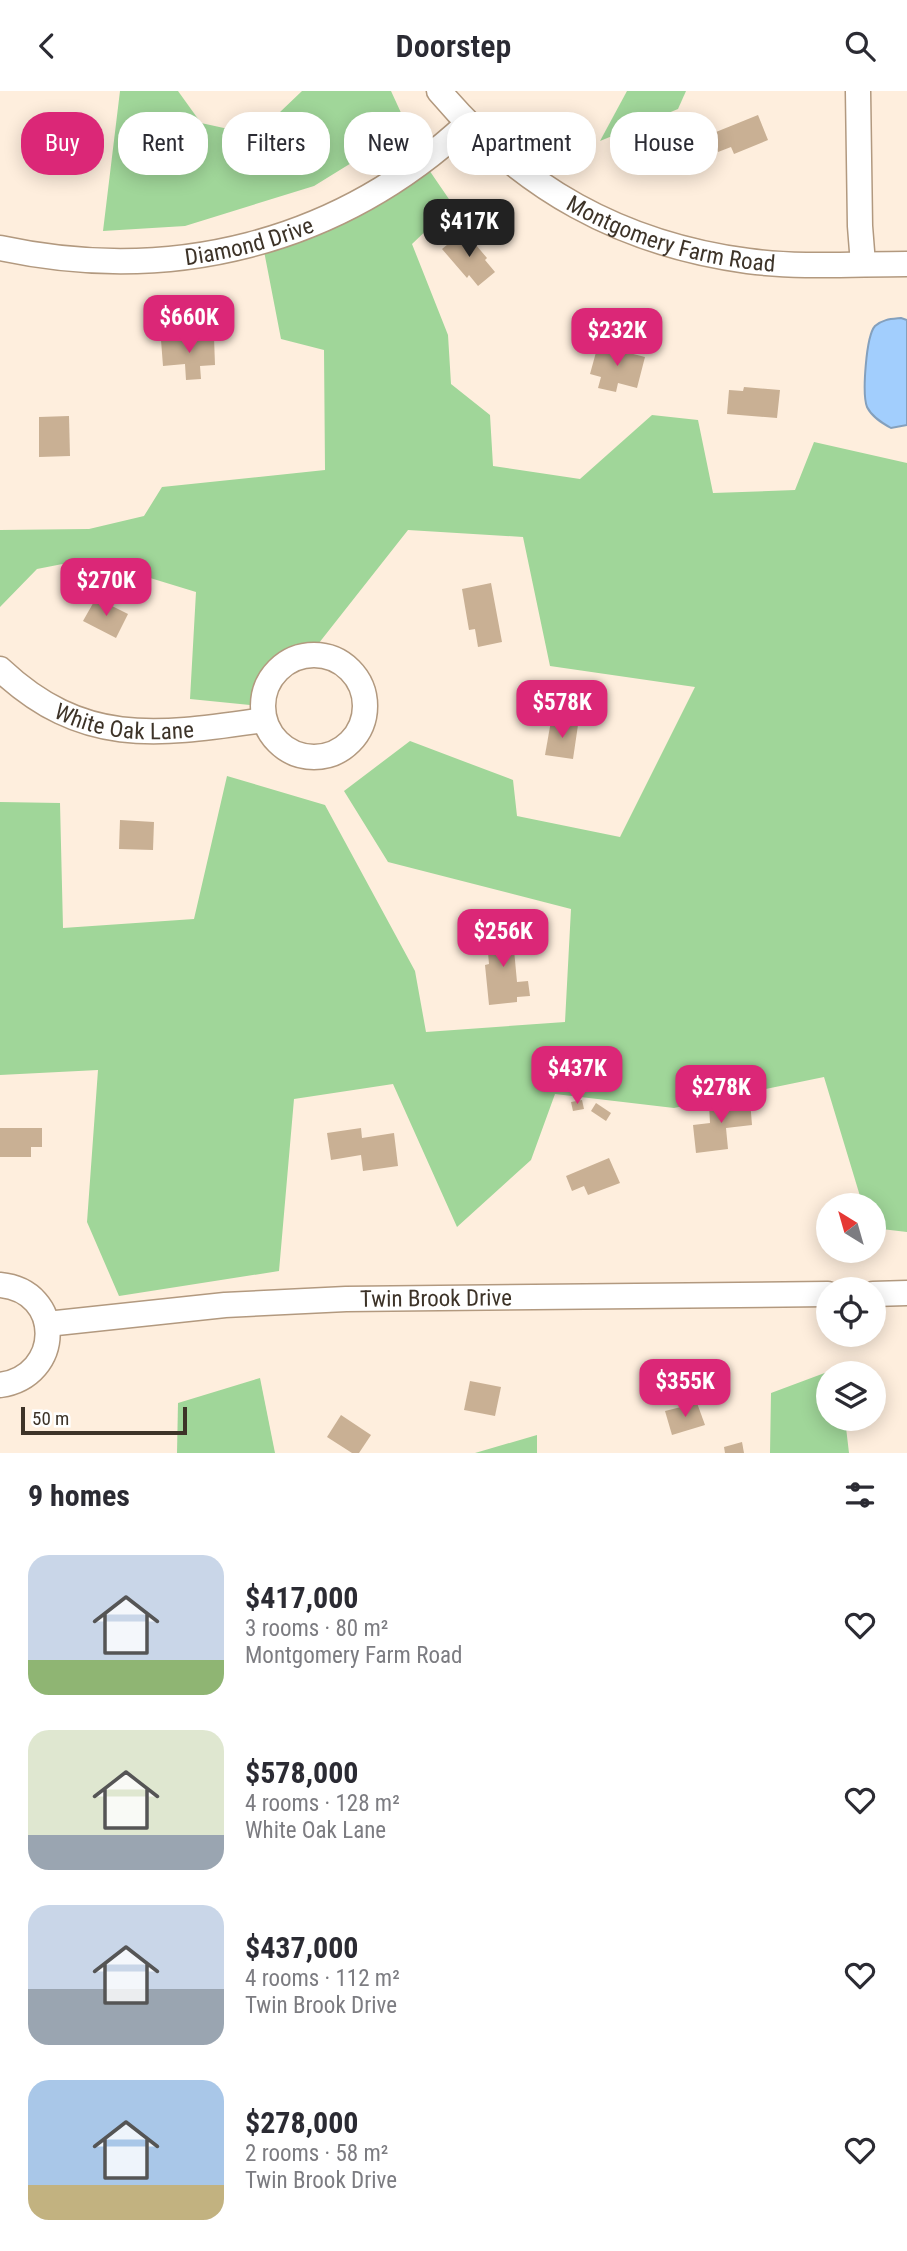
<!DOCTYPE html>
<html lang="en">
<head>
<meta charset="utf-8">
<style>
  body { margin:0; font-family:"Roboto Condensed",sans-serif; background:#f2f2f3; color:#2b2b33; height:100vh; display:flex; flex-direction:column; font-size:26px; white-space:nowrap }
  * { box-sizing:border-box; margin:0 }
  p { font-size:23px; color:#7c7c81 }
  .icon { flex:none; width:38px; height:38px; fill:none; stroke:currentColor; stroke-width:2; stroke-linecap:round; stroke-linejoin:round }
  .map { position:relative; height:1362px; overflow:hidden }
  .side { display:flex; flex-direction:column; background:#fff; flex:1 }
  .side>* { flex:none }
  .hud { position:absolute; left:21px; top:21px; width:866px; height:63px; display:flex; gap:14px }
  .needle { width:46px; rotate:323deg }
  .controls { position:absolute; left:816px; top:1102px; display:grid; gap:14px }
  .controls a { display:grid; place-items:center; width:70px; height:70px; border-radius:50%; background:#fff; box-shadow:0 4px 18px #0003; font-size:35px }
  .scale { position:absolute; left:21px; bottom:18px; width:166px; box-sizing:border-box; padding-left:7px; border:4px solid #3d3328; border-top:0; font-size:19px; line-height:24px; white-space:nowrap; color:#3d3328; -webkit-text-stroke:5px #fff; paint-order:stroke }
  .price { position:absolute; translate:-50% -60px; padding:0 16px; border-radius:14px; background:#db2777; color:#fff; font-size:23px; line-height:46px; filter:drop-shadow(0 2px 4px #0008) }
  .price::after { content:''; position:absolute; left:50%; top:42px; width:21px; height:16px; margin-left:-10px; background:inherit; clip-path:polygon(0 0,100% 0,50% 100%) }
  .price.on { background:#222; color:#fff }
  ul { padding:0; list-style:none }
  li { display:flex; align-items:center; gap:21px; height:175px; padding:0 28px }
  li span { display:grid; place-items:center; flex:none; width:196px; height:140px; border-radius:21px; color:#555 }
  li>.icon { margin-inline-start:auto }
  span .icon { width:84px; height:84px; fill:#fffc; stroke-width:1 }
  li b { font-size:30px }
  h2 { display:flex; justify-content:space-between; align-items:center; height:84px; padding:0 28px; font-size:30px }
  .pill { padding:0 24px; border-radius:28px; background:#fff; box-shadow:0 4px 18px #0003; font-size:24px; line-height:63px }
  .pill.on { background:#db2777; color:#fff }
  header { display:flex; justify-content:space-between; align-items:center; height:91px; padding:0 28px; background:#fff; font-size:32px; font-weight:600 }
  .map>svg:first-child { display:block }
  .green { fill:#a0d699 }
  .water { fill:#a2cefd; stroke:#84a0bd; stroke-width:2 }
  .building { fill:#c9b094 }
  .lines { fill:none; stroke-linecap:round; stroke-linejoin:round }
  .minor-casing { stroke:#b2997f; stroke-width:27 }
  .minor { stroke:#fff; stroke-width:24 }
  .labels { text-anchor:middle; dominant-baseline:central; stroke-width:6; stroke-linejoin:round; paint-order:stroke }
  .street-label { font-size:23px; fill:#3d3328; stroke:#fff }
</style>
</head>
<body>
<header><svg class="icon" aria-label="back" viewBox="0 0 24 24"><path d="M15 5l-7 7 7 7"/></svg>Doorstep<svg class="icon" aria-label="search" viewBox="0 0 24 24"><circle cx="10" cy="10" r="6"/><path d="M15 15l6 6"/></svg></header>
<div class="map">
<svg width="907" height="1362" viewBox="0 0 907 1362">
  <rect width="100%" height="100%" fill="#feeedd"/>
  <g class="green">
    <path d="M 120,0 L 178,0 L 201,32 L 256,44 L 302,0 L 391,0 L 408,37 L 314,95 L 185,135 L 103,140 Z"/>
    <path d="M 627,0 L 686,0 L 678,18 L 600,50 Z"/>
    <path d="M 427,76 L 453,114 L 412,153 L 448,244 L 451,293 L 490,324 L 493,375 L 580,388 L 652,324 L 698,329 L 713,402 L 795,399 L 814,351 L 907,372 L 907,1141 L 873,1137 L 873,1115 L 863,1115 L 824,986 L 674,1017 L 555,1003 L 531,1069 L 457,1136 L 393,993 L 294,1008 L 279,1180 L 119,1205 L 87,1131 L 98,979 L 0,984 L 0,711 L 60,712 L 63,837 L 194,828 L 227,685 L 325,714 L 415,880 L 426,941 L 565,931 L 571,818 L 388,771 L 344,700 L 410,650 L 513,689 L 517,725 L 620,746 L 695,596 L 550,575 L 523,446 L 408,439 L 315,557 L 276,569 L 250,614 L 190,608 L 196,501 L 88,468 L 37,478 L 0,516 L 0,439 L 89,438 L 144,425 L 162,396 L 325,379 L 324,259 L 281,248 L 264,160 Z"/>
    <path d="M 838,1277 L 839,1283 L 828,1283 L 828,1328 L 845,1328 L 849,1362 L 770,1362 L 771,1302 Z"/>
    <path d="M 260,1287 L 275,1362 L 177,1362 L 178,1312 Z"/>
    <path d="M 537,1344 L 537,1362 L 475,1362 Z"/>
  </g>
  <path class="water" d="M 901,227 L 907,229 L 907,334 L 891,337 C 882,332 872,326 867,316 C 862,303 866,245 875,235 C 883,228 891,228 901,227 Z"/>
  <g class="building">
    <path d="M 758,24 L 768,49 L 734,63 L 731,56 L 718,61 L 711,43 Z"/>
    <path d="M 50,37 L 85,43 L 80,72 L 45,67 Z"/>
    <path d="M 464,140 L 487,167 L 485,169 L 495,181 L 478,195 L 469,184 L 467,187 L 442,158 Z"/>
    <path d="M 214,246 L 215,274 L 200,275 L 201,288 L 186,289 L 185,273 L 163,275 L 161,249 Z"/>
    <path d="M 598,254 L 645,266 L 637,297 L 618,292 L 616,301 L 598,297 L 601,286 L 590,283 Z"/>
    <path d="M 744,296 L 780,299 L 777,327 L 727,323 L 729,299 L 743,300 Z"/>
    <path d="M 69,325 L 70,365 L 39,366 L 39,326 Z"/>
    <path d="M 491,492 L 502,551 L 478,556 L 475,538 L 469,539 L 462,498 Z"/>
    <path d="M 96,507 L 128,523 L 116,547 L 83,530 Z"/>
    <path d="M 551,630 L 578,634 L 573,668 L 545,664 Z"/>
    <path d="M 120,729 L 154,731 L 153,759 L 119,758 Z"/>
    <path d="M 512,837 L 517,891 L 528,890 L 530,905 L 517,906 L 517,911 L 489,914 L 485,874 L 489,873 L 486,839 Z"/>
    <path d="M 582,1009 L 584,1018 L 573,1020 L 571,1011 Z"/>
    <path d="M 750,1009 L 752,1034 L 726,1037 L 728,1058 L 696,1062 L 693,1034 L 710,1032 L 709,1014 Z"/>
    <path d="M 596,1012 L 611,1022 L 606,1030 L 591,1020 Z"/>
    <path d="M 0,1037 L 42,1037 L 42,1056 L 31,1056 L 31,1066 L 0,1066 Z"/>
    <path d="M 361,1037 L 362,1047 L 394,1042 L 398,1075 L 363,1080 L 361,1064 L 331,1069 L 327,1042 Z"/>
    <path d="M 609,1067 L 620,1092 L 588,1104 L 584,1095 L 572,1100 L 566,1085 Z"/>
    <path d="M 470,1290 L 501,1296 L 495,1325 L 464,1319 Z"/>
    <path d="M 697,1312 L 705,1334 L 672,1344 L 665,1320 Z"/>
    <path d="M 341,1324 L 371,1344 L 359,1362 L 352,1362 L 327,1346 Z"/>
    <path d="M 742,1351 L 744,1362 L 725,1362 L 724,1356 Z"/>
  </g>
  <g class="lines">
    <defs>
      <g id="minor">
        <path id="s1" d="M 439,0 C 521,97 621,153 748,170 C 800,177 854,173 907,173"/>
        <path d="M 858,0 L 860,135 L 863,173"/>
        <path id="s2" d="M 0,157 C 171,194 338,153 467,33"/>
        <circle cx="314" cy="615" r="51"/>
        <path id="s3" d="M 0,578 C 84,657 159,644 264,629"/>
        <path d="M 0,1194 C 64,1200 63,1285 0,1294"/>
        <path d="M 873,1203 L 907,1202"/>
        <path id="s4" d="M 47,1233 L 225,1214 L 346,1208 L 828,1203"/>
      </g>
    </defs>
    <use href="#minor" class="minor-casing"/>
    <use href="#minor" class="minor"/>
  </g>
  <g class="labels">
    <g class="street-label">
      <text stroke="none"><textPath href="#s1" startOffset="280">Montgomery Farm Road</textPath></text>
      <text stroke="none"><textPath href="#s2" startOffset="252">Diamond Drive</textPath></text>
      <text stroke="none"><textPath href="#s3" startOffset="140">White Oak Lane</textPath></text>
      <text stroke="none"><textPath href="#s4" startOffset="390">Twin Brook Drive</textPath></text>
    </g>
  </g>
</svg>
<div class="controls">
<a><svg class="needle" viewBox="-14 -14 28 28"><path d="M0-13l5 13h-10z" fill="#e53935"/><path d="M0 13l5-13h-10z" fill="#7c7c81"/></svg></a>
<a><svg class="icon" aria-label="locate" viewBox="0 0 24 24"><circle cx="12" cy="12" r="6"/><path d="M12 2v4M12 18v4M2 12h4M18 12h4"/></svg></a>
<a><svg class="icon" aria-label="layers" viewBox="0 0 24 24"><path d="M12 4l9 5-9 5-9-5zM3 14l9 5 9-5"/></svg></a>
</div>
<div class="scale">50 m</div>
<b class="price on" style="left:469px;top:168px">$417K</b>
<b class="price" style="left:189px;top:264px">$660K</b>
<b class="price" style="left:617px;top:277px">$232K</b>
<b class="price" style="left:106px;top:527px">$270K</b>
<b class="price" style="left:562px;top:649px">$578K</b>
<b class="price" style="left:503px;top:878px">$256K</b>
<b class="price" style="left:577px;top:1015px">$437K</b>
<b class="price" style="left:721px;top:1034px">$278K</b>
<b class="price" style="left:685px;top:1328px">$355K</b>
<div class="hud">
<a class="pill on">Buy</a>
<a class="pill">Rent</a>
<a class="pill">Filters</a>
<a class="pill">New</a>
<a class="pill">Apartment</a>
<a class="pill">House</a>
</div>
</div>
<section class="side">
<h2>9 homes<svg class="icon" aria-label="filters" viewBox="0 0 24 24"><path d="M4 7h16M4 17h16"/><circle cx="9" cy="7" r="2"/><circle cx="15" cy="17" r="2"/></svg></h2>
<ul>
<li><span style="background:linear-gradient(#c9d6e8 75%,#8fb573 0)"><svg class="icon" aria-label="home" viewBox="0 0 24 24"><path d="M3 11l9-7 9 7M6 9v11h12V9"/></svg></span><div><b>$417,000</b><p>3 rooms · 80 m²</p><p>Montgomery Farm Road</p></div><svg class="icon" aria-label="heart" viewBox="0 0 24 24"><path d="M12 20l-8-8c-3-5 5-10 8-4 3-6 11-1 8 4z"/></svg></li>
<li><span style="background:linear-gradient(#dfe7d0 75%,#9aa5b1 0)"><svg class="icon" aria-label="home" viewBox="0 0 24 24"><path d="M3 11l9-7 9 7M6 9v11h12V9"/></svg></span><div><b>$578,000</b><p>4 rooms · 128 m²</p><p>White Oak Lane</p></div><svg class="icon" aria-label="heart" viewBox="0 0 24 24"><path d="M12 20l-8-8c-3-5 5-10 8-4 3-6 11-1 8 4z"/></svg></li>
<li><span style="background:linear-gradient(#c9d6e8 60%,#9aa5b1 0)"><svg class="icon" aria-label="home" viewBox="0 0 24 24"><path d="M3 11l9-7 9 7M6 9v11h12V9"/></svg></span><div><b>$437,000</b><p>4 rooms · 112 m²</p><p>Twin Brook Drive</p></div><svg class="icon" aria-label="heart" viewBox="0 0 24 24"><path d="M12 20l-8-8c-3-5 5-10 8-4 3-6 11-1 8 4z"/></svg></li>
<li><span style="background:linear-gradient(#a9c7e8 75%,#c2b280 0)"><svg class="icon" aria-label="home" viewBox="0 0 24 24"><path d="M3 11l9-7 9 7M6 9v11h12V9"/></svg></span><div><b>$278,000</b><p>2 rooms · 58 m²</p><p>Twin Brook Drive</p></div><svg class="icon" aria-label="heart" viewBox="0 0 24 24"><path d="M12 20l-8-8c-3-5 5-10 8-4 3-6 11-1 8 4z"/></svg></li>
</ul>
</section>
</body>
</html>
